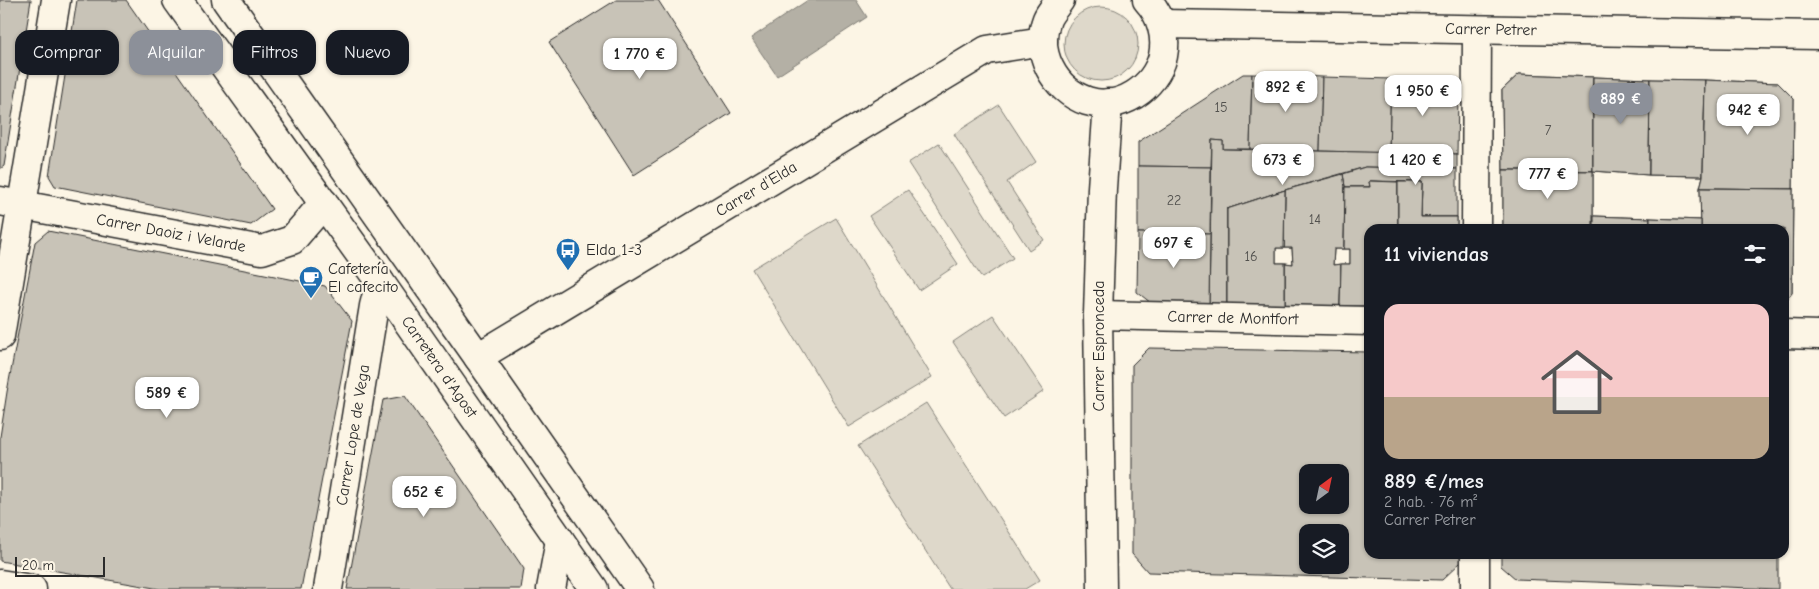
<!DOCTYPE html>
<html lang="es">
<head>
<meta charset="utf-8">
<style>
  body { margin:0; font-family:"Comic Neue",sans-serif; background:#20242c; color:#f1f3f6; height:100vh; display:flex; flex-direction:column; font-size:19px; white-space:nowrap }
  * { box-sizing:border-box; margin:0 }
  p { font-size:16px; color:#9ea1a6 }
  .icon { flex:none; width:28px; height:28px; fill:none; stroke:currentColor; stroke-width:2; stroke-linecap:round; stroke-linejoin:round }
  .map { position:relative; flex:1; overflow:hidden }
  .side { position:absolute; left:1364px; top:224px; width:425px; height:335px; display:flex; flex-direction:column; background:#171b24; border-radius:15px; box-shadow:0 1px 4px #0004 }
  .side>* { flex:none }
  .top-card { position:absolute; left:15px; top:30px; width:475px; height:45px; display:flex; gap:10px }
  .needle { width:32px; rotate:33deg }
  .fabs { position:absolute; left:1299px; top:464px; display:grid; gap:10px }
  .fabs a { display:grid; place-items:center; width:50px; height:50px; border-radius:10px; background:#171b24; box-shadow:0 1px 4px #0004; font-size:25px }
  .scale { position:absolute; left:15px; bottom:12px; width:90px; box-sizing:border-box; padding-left:5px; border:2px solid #2b2b2b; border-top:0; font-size:14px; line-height:18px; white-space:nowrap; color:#2b2b2b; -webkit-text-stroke:4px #fcf5e5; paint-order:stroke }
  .price { position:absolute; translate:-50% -42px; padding:0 11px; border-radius:10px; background:#fff; color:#222; font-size:16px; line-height:32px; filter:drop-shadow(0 1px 2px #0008) }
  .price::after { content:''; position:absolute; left:50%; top:30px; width:15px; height:11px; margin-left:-8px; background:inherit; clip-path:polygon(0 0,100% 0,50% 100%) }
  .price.current { background:#8c9099; color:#fff }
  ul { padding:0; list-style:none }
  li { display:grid; align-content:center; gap:10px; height:265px; padding:0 20px }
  li span { display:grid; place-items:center; height:155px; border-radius:15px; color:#555 }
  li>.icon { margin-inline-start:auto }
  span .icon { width:90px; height:90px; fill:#fffc; stroke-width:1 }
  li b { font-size:21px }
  h2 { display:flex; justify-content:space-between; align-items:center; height:60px; padding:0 20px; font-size:21px }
  .pill { padding:0 18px; border-radius:15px; background:#171b24; box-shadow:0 1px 4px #0004; font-size:18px; line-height:45px }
  .pill.current { background:#8c9099; color:#fff }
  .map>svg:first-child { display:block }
  .green { fill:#ded8ca; stroke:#84827a }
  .water { fill:#b4b0a5; stroke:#7d7b74 }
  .building { fill:#c8c3b7; stroke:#2b2b2b; fill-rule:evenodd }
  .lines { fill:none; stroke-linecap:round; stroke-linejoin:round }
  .minor-casing { stroke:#2b2b2b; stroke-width:31 }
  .secondary-casing { stroke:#2b2b2b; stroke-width:31 }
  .minor { stroke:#fcf5e5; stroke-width:28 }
  .secondary { stroke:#fcf5e5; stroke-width:28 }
  .labels { text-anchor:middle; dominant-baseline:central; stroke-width:4; stroke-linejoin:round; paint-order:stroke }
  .number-label { font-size:14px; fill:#52514e }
  .street-label { font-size:16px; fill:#2b2b2b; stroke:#fcf5e5 }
  .poi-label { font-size:16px; fill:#2b2b2b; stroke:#fcf5e5; text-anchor:start }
</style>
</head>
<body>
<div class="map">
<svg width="1819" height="589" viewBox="0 0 1819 589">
  <rect width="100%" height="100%" fill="#fcf5e5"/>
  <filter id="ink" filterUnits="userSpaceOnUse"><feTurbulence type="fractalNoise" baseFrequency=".02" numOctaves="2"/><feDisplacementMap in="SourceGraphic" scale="10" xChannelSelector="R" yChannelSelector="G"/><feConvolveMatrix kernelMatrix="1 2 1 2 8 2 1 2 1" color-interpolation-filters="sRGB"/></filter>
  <g filter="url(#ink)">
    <g class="green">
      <circle cx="1101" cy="44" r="37"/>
      <path d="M 999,105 L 1036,162 L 1007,182 L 1044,240 L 1029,250 L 954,134 Z"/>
      <path d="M 939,143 L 1013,258 L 982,278 L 908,163 Z"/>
      <path d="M 908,190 L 958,264 L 919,290 L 869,216 Z"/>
      <path d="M 836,218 L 932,377 L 849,427 L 752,269 Z"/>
      <path d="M 993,315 L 1044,391 L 1004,418 L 953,342 Z"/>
      <path d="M 926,403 L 1040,580 L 1025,589 L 950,589 L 858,446 Z"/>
    </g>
    <path class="water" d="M 808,0 L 856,0 L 867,17 L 777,76 L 751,38 Z"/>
    <g class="building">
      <path d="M 0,0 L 31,0 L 4,166 L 0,169 Z"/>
      <path d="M 77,0 L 126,0 L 272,209 L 251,225 L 55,186 L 49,176 Z"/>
      <path d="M 616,0 L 658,0 L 731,113 L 634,175 L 549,42 Z"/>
      <path d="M 1243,74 L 1252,74 L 1250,149 L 1223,149 L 1223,141 L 1212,140 L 1211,167 L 1138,166 L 1138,142 Z"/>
      <path d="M 1252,74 L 1322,77 L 1320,151 L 1250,149 Z"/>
      <path d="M 1519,74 L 1593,77 L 1593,171 L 1503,170 L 1502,90 ZM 1539,141 L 1555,141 L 1555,156 L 1540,156 ZM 1566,143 L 1577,143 L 1577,154 L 1566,154 Z"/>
      <path d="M 1519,74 L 1593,77 L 1593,171 L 1503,170 L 1502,90 Z"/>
      <path d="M 1322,77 L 1391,79 L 1389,153 L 1320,151 Z"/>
      <path d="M 1593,77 L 1650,79 L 1649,175 L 1593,171 ZM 1616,144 L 1628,144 L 1629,155 L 1616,155 Z"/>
      <path d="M 1593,77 L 1650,79 L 1649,175 L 1593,171 Z"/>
      <path d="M 1391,79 L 1443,80 L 1458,96 L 1457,154 L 1389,153 Z"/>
      <path d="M 1650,79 L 1705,80 L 1703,176 L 1649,175 ZM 1668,146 L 1682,146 L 1681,158 L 1668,157 Z"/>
      <path d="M 1650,79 L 1705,80 L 1703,176 L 1649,175 Z"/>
      <path d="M 1705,80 L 1778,83 L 1794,99 L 1793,189 L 1700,188 L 1703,176 ZM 1719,146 L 1729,146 L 1729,157 L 1719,157 ZM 1739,147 L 1754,147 L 1754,162 L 1739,162 Z"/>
      <path d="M 1705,80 L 1778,83 L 1794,99 L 1793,189 L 1700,188 L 1703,176 Z"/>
      <path d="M 1212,140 L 1223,141 L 1223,149 L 1457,154 L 1457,169 L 1365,167 L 1285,190 L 1227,209 L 1227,306 L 1209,307 Z"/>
      <path d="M 1138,166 L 1211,167 L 1210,234 L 1138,233 Z"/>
      <path d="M 1365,167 L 1457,169 L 1457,217 L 1421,217 L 1422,182 L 1369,181 L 1370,187 L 1345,187 L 1343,174 Z"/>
      <path d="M 1503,170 L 1593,171 L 1593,229 L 1503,229 ZM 1559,191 L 1560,203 L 1547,204 L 1546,192 Z"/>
      <path d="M 1503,170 L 1593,171 L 1593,229 L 1503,229 Z"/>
      <path d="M 1343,174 L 1345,187 L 1344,249 L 1334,249 L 1333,265 L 1341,264 L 1340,306 L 1285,307 L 1285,263 L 1293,264 L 1292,248 L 1284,248 L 1285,190 ZM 1304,248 L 1322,249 L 1322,265 L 1304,265 Z"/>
      <path d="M 1343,174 L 1345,187 L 1344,249 L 1334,249 L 1333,265 L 1341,264 L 1340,306 L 1285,307 L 1285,263 L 1293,264 L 1292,248 L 1284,248 L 1285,190 Z"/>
      <path d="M 1369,181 L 1398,182 L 1398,229 L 1369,229 L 1369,250 L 1362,250 L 1361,265 L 1369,266 L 1369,306 L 1340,306 L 1341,264 L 1350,264 L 1350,249 L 1344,249 L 1345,187 L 1370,187 Z"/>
      <path d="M 1369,181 L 1398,182 L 1398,229 L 1369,229 L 1369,306 L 1340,306 L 1341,264 L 1350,264 L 1350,249 L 1344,249 L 1345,187 L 1370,187 Z"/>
      <path d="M 1398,182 L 1422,182 L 1421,217 L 1457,217 L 1457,229 L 1398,229 Z"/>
      <path d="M 1398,182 L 1422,182 L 1421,217 L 1457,217 L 1457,229 L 1398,229 Z"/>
      <path d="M 1700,188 L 1793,189 L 1792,293 L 1784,303 L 1784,229 L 1701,229 ZM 1733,206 L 1745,207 L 1746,219 L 1733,219 Z"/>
      <path d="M 1700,188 L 1793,189 L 1792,293 L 1784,303 L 1784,229 L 1701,229 Z"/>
      <path d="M 1285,190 L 1284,248 L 1276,248 L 1276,263 L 1285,263 L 1285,307 L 1227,306 L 1227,209 ZM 1248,248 L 1264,249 L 1264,264 L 1248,263 Z"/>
      <path d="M 1285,190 L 1284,248 L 1276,248 L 1276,263 L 1285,263 L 1285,307 L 1227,306 L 1227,209 Z"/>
      <path d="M 1594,216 L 1650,218 L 1650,229 L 1594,229 Z"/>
      <path d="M 1594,216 L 1650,218 L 1650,229 L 1594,229 Z"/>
      <path d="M 1650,218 L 1701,220 L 1701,229 L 1650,229 Z"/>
      <path d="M 1650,218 L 1701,220 L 1701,229 L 1650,229 Z"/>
      <path d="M 48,231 L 325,286 L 352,321 L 301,589 L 160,589 L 0,561 L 0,437 L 7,392 L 35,242 Z"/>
      <path d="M 1138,233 L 1210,234 L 1209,307 L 1155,306 L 1137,292 Z"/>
      <path d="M 1149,348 L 1369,352 L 1369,554 L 1461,554 L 1461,562 L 1442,580 L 1148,572 L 1132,554 L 1132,365 ZM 1308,472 L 1340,472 L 1340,505 L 1308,505 ZM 1308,532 L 1340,532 L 1340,565 L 1308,565 Z"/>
      <path d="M 405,396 L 524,569 L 521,589 L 347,589 L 383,400 Z"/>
      <path d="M 1501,554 L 1778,554 L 1778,589 L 1516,579 L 1501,566 Z"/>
    </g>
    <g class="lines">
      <defs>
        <g id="minor">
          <path d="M 1060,0 C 1056,6 1050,12 1047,19 C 1034,52 1054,90 1087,101 C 1120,112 1155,88 1163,56 C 1167,36 1161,15 1147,0"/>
          <path id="s1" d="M 1162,24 L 1819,35"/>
          <path id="s2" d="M 0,201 L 262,250 L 292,240 L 324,203"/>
          <path d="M 1476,229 L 1477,30"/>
          <path id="s3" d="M 1098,315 L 1369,321"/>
          <path d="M 1784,334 L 1819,335"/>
          <path d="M 0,336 L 56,0"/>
          <path id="s4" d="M 478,357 L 987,50 L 1043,41"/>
          <path d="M 1475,554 L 1475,589"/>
          <path d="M 0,584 L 32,589"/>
          <path id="s5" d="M 328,589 L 374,306 L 380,282"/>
          <path d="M 551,589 L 560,540"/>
          <path d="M 1102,589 L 1098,315 L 1102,188 L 1108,103"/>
        </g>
        <g id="secondary">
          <path id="s6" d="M 177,0 L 380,282 L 594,589"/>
          <path d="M 226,0 L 478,357 L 640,589"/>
        </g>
      </defs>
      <use href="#minor" class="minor-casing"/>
      <use href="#secondary" class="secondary-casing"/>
      <use href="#minor" class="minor"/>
      <use href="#secondary" class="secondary"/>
    </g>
  </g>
  <defs>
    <symbol id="bus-pin" viewBox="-11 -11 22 30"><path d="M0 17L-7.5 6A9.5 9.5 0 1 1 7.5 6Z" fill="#1f6fb2" stroke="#fcf5e5"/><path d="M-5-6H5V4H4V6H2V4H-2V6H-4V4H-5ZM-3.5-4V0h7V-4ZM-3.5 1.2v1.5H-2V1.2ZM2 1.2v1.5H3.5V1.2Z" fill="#fff"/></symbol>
    <symbol id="cafe-pin" viewBox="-11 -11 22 30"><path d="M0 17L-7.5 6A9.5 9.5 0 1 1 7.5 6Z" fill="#1f6fb2" stroke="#fcf5e5"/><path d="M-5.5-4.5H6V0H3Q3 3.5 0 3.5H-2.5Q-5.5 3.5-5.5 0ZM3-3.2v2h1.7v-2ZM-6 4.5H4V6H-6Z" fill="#fff"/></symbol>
  </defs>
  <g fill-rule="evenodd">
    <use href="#bus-pin" x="554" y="236" width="28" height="38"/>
    <use href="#cafe-pin" x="297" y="264" width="28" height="38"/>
  </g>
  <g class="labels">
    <g class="number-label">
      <text x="1221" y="107">15</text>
      <text x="1548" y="130">7</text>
      <text x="1174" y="200">22</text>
      <text x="1315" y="219">14</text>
      <text x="1251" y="256">16</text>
    </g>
    <g class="street-label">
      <text stroke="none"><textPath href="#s1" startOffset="329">Carrer Petrer</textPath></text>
      <text stroke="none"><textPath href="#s4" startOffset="325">Carrer d’Elda</textPath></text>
      <text stroke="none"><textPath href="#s2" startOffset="174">Carrer Daoiz i Velarde</textPath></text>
      <text stroke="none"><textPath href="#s3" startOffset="135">Carrer de Montfort</textPath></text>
      <text transform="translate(1099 346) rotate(-90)">Carrer Espronceda</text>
      <text stroke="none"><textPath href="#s6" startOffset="451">Carretera d'Agost</textPath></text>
      <text stroke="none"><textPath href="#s5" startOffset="156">Carrer Lope de Vega</textPath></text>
    </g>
    <g class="poi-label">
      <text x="586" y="250">Elda 1-3</text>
      <text x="328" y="269">Cafetería<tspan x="328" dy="18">El cafecito</tspan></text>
    </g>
  </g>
</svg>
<div class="fabs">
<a><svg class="needle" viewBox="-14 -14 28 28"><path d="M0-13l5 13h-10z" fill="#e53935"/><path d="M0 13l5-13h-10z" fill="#9ea1a6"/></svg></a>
<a><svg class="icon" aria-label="layers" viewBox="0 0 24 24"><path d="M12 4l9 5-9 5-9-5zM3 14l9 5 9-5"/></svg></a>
</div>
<div class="scale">20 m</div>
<b class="price" style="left:640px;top:80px">1 770 €</b>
<b class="price" style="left:1286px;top:113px">892 €</b>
<b class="price" style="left:1423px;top:117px">1 950 €</b>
<b class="price current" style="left:1621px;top:125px">889 €</b>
<b class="price" style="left:1748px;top:136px">942 €</b>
<b class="price" style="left:1283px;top:186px">673 €</b>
<b class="price" style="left:1416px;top:186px">1 420 €</b>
<b class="price" style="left:1548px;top:200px">777 €</b>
<b class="price" style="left:1174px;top:269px">697 €</b>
<b class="price" style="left:167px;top:419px">589 €</b>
<b class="price" style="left:424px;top:518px">652 €</b>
<div class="top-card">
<a class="pill">Comprar</a>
<a class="pill current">Alquilar</a>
<a class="pill">Filtros</a>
<a class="pill">Nuevo</a>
</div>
<section class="side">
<h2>11 viviendas<svg class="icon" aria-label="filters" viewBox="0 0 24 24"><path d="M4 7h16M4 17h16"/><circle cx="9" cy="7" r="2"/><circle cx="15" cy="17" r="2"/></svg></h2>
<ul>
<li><span style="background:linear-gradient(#f6c9c9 60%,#b9a48a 0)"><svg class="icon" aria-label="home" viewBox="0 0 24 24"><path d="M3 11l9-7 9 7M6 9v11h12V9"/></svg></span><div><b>889 €/mes</b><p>2 hab. · 76 m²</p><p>Carrer Petrer</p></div></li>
</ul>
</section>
</div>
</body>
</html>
